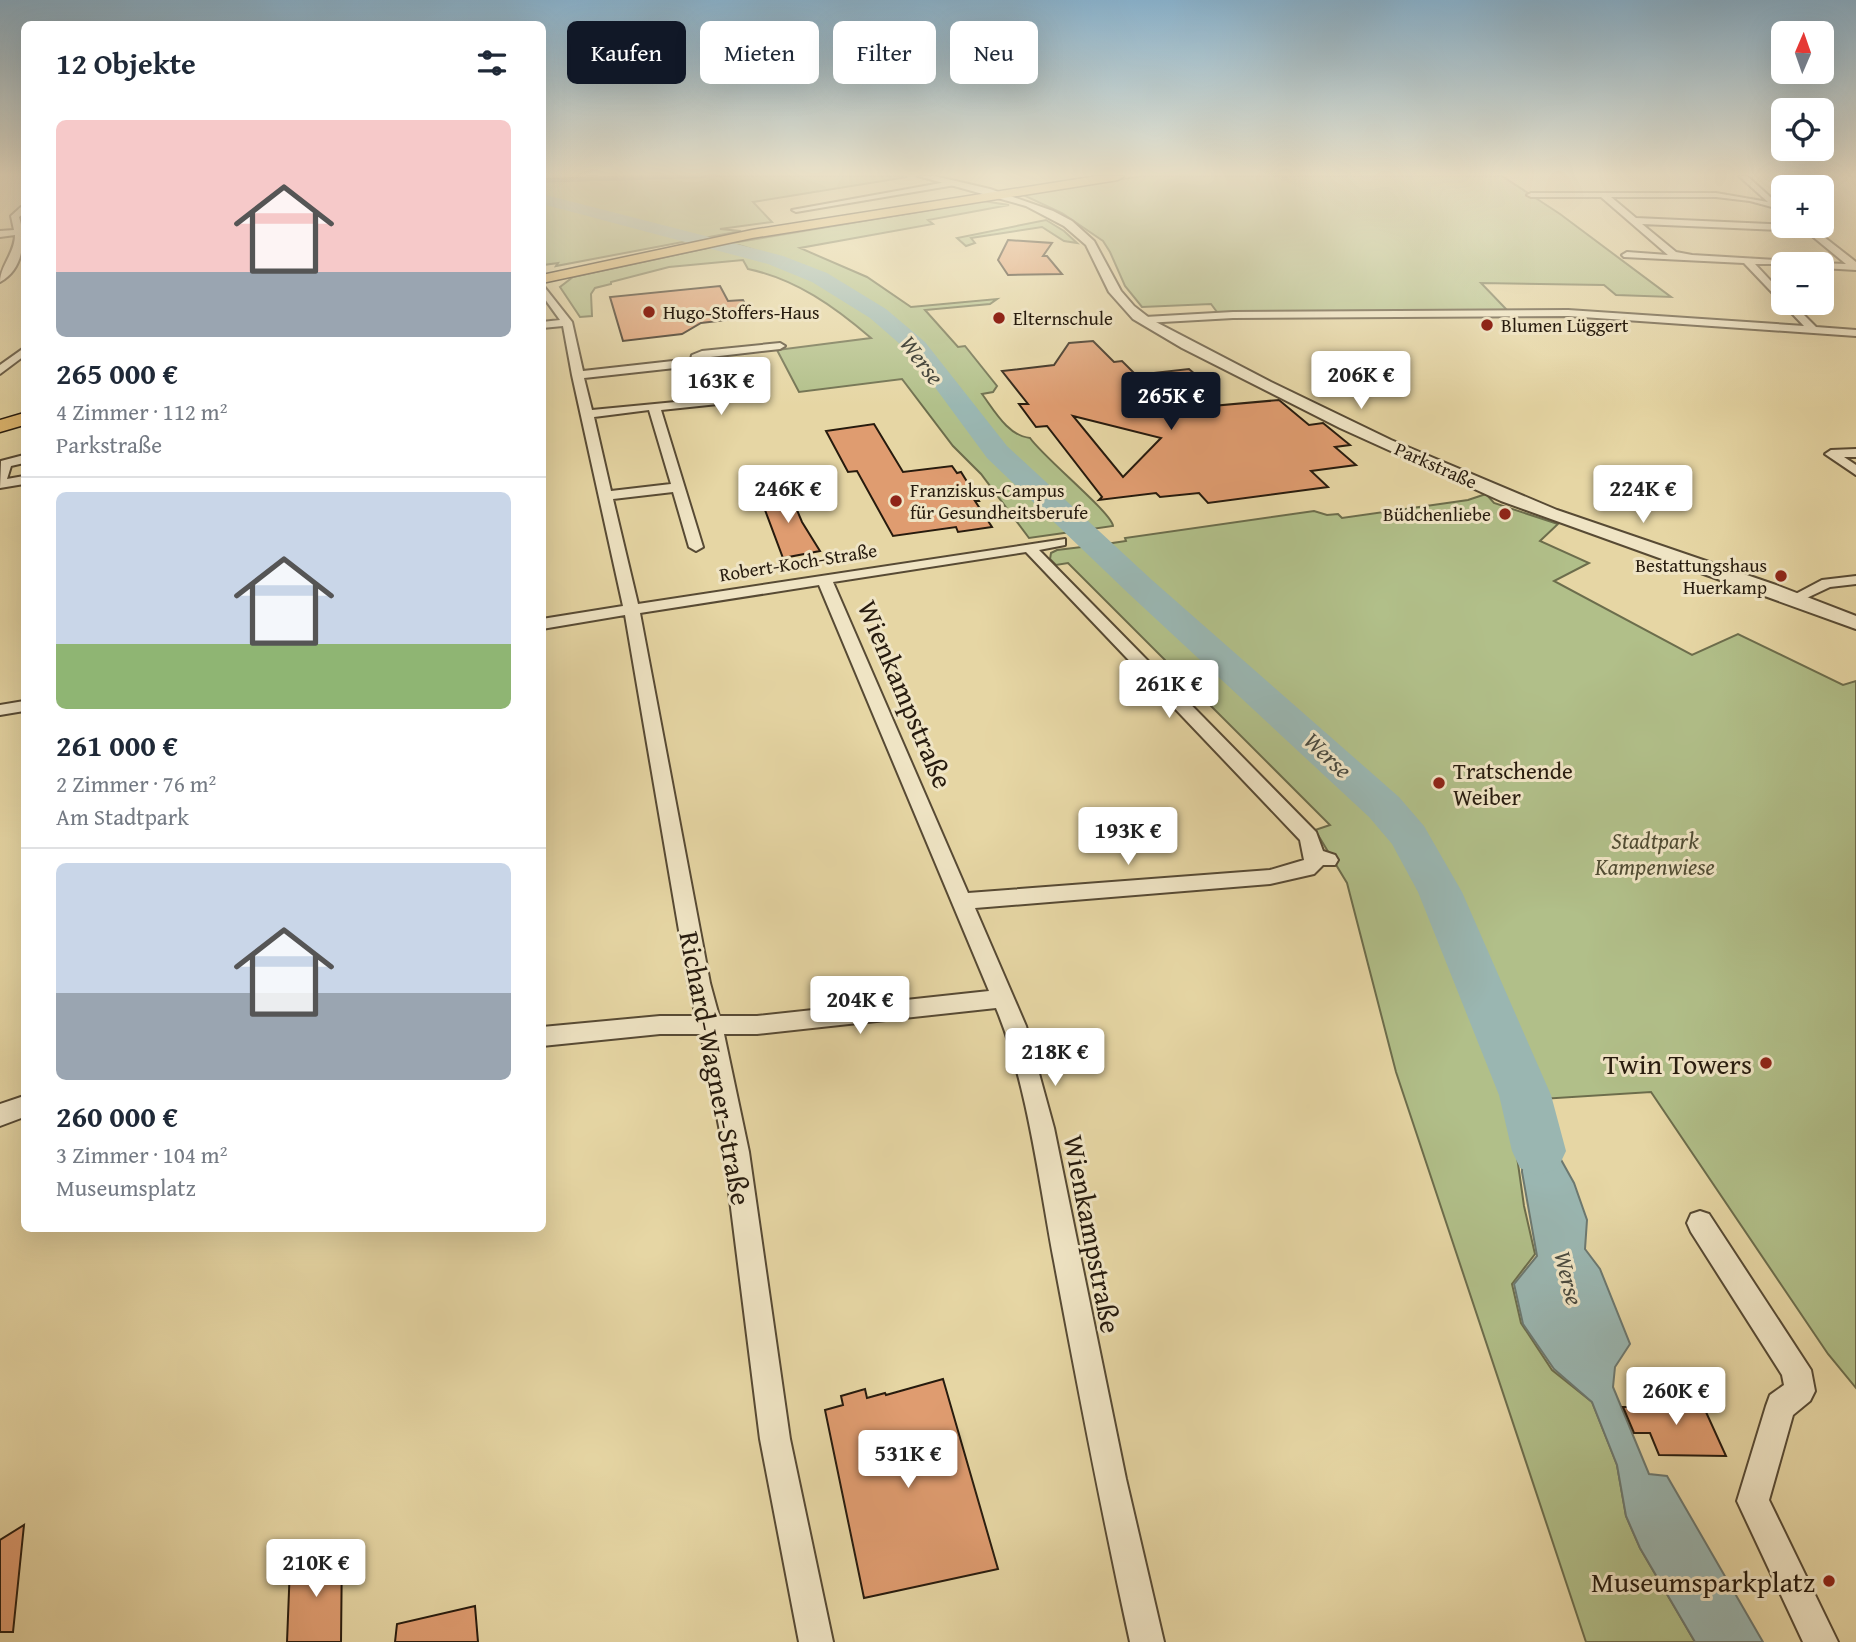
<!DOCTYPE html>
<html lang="de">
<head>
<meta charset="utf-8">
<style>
  body { margin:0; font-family:"Gentium Book Plus",serif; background:#f6f6f7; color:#1f2937; height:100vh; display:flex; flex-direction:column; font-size:26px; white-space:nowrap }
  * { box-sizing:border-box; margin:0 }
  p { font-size:23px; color:#747a83 }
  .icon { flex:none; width:38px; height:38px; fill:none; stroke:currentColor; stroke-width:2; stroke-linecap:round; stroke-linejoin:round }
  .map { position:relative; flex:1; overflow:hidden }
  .drawer { position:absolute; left:21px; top:21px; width:525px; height:1211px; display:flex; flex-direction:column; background:#fff; border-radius:10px; box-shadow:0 7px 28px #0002 }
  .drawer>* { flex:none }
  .banner { position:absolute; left:567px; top:21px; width:665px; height:63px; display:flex; gap:14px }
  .needle { width:46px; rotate:2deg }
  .tools { position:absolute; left:1771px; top:21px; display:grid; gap:14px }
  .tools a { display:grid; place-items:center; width:63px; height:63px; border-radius:10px; background:#fff; box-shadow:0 7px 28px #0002; font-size:35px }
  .price { position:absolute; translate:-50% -60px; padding:0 16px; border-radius:7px; background:#fff; color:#222; font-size:23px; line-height:46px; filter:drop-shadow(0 2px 4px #0008) }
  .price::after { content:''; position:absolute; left:50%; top:42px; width:21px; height:16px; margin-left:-10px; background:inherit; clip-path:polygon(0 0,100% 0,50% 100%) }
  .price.active { background:#111827; color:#fff }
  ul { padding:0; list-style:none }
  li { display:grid; align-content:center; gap:14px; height:371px; padding:0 35px }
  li+li { border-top:2px solid #e0e1e3 }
  li span { display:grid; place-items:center; height:217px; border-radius:10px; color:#555 }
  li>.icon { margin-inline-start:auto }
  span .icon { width:126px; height:126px; fill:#fffc; stroke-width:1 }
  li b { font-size:30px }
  h2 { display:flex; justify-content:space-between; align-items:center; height:84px; padding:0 35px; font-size:30px }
  .tag { padding:0 24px; border-radius:10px; background:#fff; box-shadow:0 7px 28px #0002; font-size:24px; line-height:63px }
  .tag.active { background:#111827; color:#fff }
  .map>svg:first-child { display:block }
  .green { fill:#b1bf89; stroke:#6c6d4c; stroke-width:2 }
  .water { fill:#9ab6b1; stroke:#6c7870; stroke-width:2 }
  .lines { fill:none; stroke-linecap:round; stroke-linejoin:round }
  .stream { stroke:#6c7870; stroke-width:3.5 }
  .river { fill:#9ab6b1; fill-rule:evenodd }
  .building { fill:#df9c70; stroke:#271b0e; stroke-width:2; fill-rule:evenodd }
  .minor-casing { stroke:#574a34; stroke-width:4 }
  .tertiary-casing { stroke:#574a34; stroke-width:4 }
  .primary-casing { stroke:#271b0e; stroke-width:3 }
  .minor { fill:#efe4c4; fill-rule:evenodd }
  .tertiary { fill:#efe4c4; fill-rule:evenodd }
  .primary { fill:#e3bb72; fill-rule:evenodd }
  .poi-dot { fill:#8f2418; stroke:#efe4c4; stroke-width:2.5 }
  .labels { text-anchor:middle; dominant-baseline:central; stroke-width:6; stroke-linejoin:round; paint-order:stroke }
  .far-poi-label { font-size:19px; fill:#271b0e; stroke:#efe4c4; text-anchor:start }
  .far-street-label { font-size:19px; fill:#271b0e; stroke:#efe4c4 }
  .poi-label { font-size:23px; fill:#271b0e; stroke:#efe4c4; text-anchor:start }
  .park-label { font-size:23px; font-style:italic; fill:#504c33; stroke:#efe4c4 }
  .water-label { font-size:24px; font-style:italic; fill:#4a4a3f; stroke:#efe4c4 }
  .near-street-label { font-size:28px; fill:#271b0e; stroke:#efe4c4 }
  .near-poi-label { font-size:28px; fill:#271b0e; stroke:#efe4c4; text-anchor:end }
</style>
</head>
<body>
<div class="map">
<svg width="1856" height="1642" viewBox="0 0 1856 1642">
  <rect width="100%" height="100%" fill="#e6d6a4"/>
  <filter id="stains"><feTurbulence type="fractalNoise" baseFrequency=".00286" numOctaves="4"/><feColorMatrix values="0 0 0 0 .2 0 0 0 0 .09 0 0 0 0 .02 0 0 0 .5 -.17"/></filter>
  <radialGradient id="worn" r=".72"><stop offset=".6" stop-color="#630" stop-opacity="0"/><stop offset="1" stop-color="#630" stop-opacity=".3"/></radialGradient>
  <g class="green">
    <path d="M 632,176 L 903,176 L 907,177 L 753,202 L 772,222 L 720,229 L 741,231 L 556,266 L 558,263 L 543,265 L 543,179 Z"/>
    <path d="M 1143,176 L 1502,176 L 1560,214 L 1671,297 L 1616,295 L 1604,285 L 1481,283 L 1507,310 L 1217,312 L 1211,304 L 1142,307 L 1125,286 L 1110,252 L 1103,241 L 1062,213 L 1021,194 Z"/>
    <path d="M 983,201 L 1009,205 L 928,220 L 933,224 L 800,248 L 867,277 L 911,307 L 997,299 L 990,304 L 925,310 L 958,347 L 965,346 L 997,386 L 993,392 L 982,394 C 994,410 1008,436 1030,438 C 1044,458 1112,513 1113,526 L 1092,529 C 1056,496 1017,468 985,432 C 957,402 940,364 911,335 C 863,287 795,262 732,243 Z"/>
    <path d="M 1046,220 L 1064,231 L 1077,243 L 1064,241 L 1042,227 L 971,238 L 975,243 L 966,246 L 957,238 Z"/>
    <path d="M 722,245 C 786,263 854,288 900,336 C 929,365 948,403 974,433 C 1005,468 1041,497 1071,532 L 1029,538 L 981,474 L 953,446 L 902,379 L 799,392 L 777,350 L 871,338 C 835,307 796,279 748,269 L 743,260 L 669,267 L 611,282 L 611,284 L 595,288 L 591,294 L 592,316 L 580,317 L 560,287 L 573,277 Z"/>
    <path d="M 1486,494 L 1494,503 L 1558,524 L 1540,541 L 1589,563 L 1554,581 L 1692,655 L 1738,634 L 1843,685 L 1856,681 L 1856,1388 L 1828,1354 L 1651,1092 L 1541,1099 C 1501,1001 1464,886 1396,805 L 1106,544 L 1126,541 L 1125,538 L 1314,511 L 1327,515 L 1338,514 L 1342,518 L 1468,500 Z"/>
    <path d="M 1090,546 L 1373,809 L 1396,836 L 1427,893 L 1509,1100 L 1524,1206 L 1535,1254 L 1512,1284 L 1521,1323 L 1552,1370 L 1592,1402 L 1617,1465 L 1626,1516 L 1640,1548 L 1695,1642 L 1586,1642 L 1396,1072 L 1347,883 L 1315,830 L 1330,825 L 1068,563 L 1056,565 L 1050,559 L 1051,553 L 1057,550 Z"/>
  </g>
  <path class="water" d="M 1525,1095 L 1574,1183 L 1587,1220 L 1585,1249 L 1600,1269 L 1630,1344 L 1615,1367 L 1613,1387 L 1649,1474 L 1667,1476 L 1763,1642 L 1695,1642 L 1640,1548 L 1626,1516 L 1617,1465 L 1592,1402 L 1554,1369 L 1523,1324 L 1514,1284 L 1537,1256 L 1522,1172 Z"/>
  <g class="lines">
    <path class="stream" d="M 542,181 L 714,176"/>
    <path class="river" d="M 542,194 L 783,256 L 827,273 L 886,309 L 925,342 L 1007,446 L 1152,580 L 1399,797 L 1424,826 L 1462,892 L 1551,1095 L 1566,1151 L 1558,1168 L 1539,1176 L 1520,1168 L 1512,1151 L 1499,1095 L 1418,892 L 1392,844 L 1369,817 L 1129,594 L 987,458 L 909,352 L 870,318 L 812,282 L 768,264 L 542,204 Z"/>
  </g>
  <g class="building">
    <path d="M 1008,240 L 1052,243 L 1043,256 L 1047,256 L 1062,274 L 1008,275 L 998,260 Z"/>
    <path d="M 720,286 L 728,301 L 743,300 L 752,317 L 701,323 L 682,334 L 623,341 L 610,297 Z"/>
    <path d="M 1093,341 L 1114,362 L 1122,361 L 1136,375 L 1189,369 L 1203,381 L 1167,410 L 1279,400 L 1309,425 L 1323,423 L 1350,445 L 1335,447 L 1356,465 L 1311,471 L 1328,487 L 1208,503 L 1199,493 L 1160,497 L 1156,493 L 1099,500 L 1102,497 L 1047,426 L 1036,427 L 1019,404 L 1028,404 L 1002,371 L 1054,365 L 1069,343 ZM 1073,416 L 1161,438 L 1123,477 Z"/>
    <path d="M 874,424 L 903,472 L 952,466 L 957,473 L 961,472 L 979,501 L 975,501 L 992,527 L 958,532 L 956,527 L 893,536 L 857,471 L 848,472 L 826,431 Z"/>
    <path d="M 789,491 L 802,522 L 820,551 L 783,558 L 759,494 Z"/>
    <path d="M 943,1379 L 998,1569 L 864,1598 L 825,1410 L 843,1405 L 841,1396 L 865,1389 L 867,1398 L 885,1393 L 886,1395 Z"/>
    <path d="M 1636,1400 L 1701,1401 L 1726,1456 L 1659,1455 L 1650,1433 L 1634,1433 L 1623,1407 L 1639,1407 Z"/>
    <path d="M 24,1525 L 13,1632 L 0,1632 L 0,1540 Z"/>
    <path d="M 342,1547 L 341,1642 L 287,1642 L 290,1566 Z"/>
    <path d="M 475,1606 L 478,1642 L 395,1642 L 397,1624 Z"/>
  </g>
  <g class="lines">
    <defs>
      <g id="minor">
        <path d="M 1739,176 L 1747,176 L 1778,204 L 1783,206 L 1783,210 L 1750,201 L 1716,197 L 1611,197 L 1636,218 L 1810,226 L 1856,262 L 1856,270 L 1822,268 L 1819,263 L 1846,264 L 1806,231 L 1642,224 L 1676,252 L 1692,255 L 1811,262 L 1812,264 L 1755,264 L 1783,294 L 1783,303 L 1792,303 L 1816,327 L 1856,330 L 1856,336 L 1568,316 L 1233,318 L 1145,323 L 1140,320 L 1145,317 L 1233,312 L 1568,310 L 1804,326 L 1744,263 L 1624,257 L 1622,255 L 1627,252 L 1668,255 L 1601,197 L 1531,197 L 1527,195 L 1531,193 L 1716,193 L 1768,202 Z"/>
        <path d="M 952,181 L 955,185 L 796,212 L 792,210 Z"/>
        <path d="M 21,207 L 24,207 L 24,213 L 19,217 C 26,238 24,269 0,282 C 0,266 15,253 15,235 L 0,237 L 0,231 L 14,230 L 11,216 Z"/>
        <path d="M 542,284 L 572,322 L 583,371 L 691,359 L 692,355 L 702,351 L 780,343 L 785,346 L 780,349 L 702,358 L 720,402 L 718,404 L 661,410 L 703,547 L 696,551 L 689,547 L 673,492 L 613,499 L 638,604 L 1065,539 L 1065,545 L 1039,550 L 1316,832 L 1323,851 L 1335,855 L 1338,860 L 1335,865 L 1323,865 L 1314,874 L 1270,884 L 975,908 L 1026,1026 L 1054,1128 L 1126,1479 L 1164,1642 L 1130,1642 C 1102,1515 1078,1389 1054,1261 C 1039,1181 1027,1082 996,1008 L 757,1034 L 724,1034 L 749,1152 L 790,1439 L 833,1642 L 799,1642 L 760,1439 L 724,1152 L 701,1034 L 660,1034 L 542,1046 L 542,1027 L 660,1016 L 696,1016 L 688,983 L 625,615 L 542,629 L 542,619 L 623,606 L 572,375 L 563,326 L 542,328 L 542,322 L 560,320 L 542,295 ZM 693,366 L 707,399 L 592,410 L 584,378 ZM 649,410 L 671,484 L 611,491 L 594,417 ZM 1026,552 L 1300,840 L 1304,860 L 1270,870 L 968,893 L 833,582 ZM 819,585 L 989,991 L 757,1016 L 719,1016 L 710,983 L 640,613 Z"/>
        <path d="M 24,348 L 24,356 L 0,374 L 0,365 Z"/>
        <path d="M 1856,449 L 1856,457 L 1844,457 L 1856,465 L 1856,475 L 1825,454 L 1831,450 Z"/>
        <path d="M 24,455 L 24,463 L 11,466 L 7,479 L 24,476 L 24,484 L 0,488 L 1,461 Z"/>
        <path d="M 1856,576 L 1856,584 L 1830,587 L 1796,603 L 1788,598 L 1822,580 Z"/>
        <path d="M 24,701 L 24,711 L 0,715 L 0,705 Z"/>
        <path d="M 24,1096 L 24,1117 L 0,1126 L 0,1104 Z"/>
        <path d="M 1700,1211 L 1709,1214 L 1811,1370 L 1815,1391 L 1810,1401 L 1793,1415 L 1769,1500 L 1838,1642 L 1803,1642 L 1737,1501 L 1766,1406 L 1770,1395 L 1784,1385 L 1782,1375 L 1691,1232 L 1687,1223 L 1691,1214 Z"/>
      </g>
      <path id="tertiary" d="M 918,176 L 934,176 L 990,189 L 1053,211 L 1072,221 L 1094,241 L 1121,291 L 1134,306 L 1152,320 L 1271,382 L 1391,440 L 1557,510 L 1776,585 L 1856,616 L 1856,629 L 1501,501 L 1340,428 L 1182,348 L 1133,319 L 1109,292 L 1086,245 L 1064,226 L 1026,206 Z"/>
      <g id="primary">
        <path d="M 1097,176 L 1124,176 L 1118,180 L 752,238 L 542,283 L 542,275 L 752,230 Z"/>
        <path d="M 24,413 L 24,425 L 0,432 L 0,420 Z"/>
      </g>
    </defs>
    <use href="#minor" class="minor-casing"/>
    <use href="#tertiary" class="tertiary-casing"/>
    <use href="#primary" class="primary-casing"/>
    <use href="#minor" class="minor"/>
    <use href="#tertiary" class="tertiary"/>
    <use href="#primary" class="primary"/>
  </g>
  <linearGradient id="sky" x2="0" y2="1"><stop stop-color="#89b5d2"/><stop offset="0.43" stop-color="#f4edd6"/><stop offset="1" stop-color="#f4edd6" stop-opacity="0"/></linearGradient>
  <rect width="1856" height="406" fill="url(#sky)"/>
  <g class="poi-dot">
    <circle cx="649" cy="312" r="7"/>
    <circle cx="999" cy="318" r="7"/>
    <circle cx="1487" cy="325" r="7"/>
    <circle cx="896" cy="501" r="7"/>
    <circle cx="1505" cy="514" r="7"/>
    <circle cx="1781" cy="576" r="7"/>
    <circle cx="1439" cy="783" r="7"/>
    <circle cx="1766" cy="1063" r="7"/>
    <circle cx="1829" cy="1581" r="7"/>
  </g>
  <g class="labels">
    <g class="far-poi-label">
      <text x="663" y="312">Hugo-Stoffers-Haus</text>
      <text x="1013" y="318">Elternschule</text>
      <text x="1501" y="325">Blumen Lüggert</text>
      <text x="910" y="490">Franziskus-Campus<tspan x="910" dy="22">für Gesundheitsberufe</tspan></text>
      <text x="1491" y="514" text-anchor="end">Büdchenliebe</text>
      <text x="1767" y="565" text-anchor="end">Bestattungshaus<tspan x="1767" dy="22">Huerkamp</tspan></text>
    </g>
    <g class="far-street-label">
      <text transform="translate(1436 465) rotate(24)">Parkstraße</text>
      <text transform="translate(798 562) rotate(-9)">Robert-Koch-Straße</text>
    </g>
    <g class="poi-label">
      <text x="1453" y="770">Tratschende<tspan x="1453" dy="26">Weiber</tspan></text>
    </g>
    <g class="park-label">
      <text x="1655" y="840">Stadtpark<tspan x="1655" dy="26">Kampenwiese</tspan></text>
    </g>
    <g class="water-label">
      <text transform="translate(922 360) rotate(52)">Werse</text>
      <text transform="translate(1328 755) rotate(43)">Werse</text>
      <text transform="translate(1569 1278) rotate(76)">Werse</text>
    </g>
    <g class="near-street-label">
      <text transform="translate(906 694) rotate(67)">Wienkampstraße</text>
      <text transform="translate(716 1068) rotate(79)">Richard-Wagner-Straße</text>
      <text transform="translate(1093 1234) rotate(79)">Wienkampstraße</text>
    </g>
    <g class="near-poi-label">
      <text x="1752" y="1063">Twin Towers</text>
      <text x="1815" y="1581">Museumsparkplatz</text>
    </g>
  </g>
  <rect width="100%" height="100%" filter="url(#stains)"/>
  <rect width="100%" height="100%" fill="url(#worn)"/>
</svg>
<div class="tools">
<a><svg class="needle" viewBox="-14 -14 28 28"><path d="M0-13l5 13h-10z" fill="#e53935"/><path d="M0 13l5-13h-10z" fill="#747a83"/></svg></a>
<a><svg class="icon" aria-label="locate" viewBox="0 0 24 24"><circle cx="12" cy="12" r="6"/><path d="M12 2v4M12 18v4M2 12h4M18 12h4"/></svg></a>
<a>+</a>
<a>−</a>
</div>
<b class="price" style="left:1361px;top:411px">206K €</b>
<b class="price" style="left:721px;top:417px">163K €</b>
<b class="price active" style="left:1171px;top:432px">265K €</b>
<b class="price" style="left:788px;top:525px">246K €</b>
<b class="price" style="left:1643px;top:525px">224K €</b>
<b class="price" style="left:1169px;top:720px">261K €</b>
<b class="price" style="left:1128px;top:867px">193K €</b>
<b class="price" style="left:860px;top:1036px">204K €</b>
<b class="price" style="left:1055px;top:1088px">218K €</b>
<b class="price" style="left:1676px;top:1427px">260K €</b>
<b class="price" style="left:908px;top:1490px">531K €</b>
<b class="price" style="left:316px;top:1599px">210K €</b>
<div class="banner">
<a class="tag active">Kaufen</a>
<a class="tag">Mieten</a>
<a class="tag">Filter</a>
<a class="tag">Neu</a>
</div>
<section class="drawer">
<h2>12 Objekte<svg class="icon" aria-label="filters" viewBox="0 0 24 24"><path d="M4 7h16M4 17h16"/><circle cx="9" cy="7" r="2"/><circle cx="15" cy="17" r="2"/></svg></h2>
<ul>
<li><span style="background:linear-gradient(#f6c9c9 70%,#9aa5b1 0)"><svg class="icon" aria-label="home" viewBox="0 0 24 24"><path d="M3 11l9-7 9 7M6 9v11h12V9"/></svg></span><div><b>265 000 €</b><p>4 Zimmer · 112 m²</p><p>Parkstraße</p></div></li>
<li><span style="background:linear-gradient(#c9d6e8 70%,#8fb573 0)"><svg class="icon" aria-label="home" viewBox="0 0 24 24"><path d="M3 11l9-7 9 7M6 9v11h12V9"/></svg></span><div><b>261 000 €</b><p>2 Zimmer · 76 m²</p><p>Am Stadtpark</p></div></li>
<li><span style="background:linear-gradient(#c9d6e8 60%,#9aa5b1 0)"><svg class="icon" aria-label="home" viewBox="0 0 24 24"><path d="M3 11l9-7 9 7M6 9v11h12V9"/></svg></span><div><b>260 000 €</b><p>3 Zimmer · 104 m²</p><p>Museumsplatz</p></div></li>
</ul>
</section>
</div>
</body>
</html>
